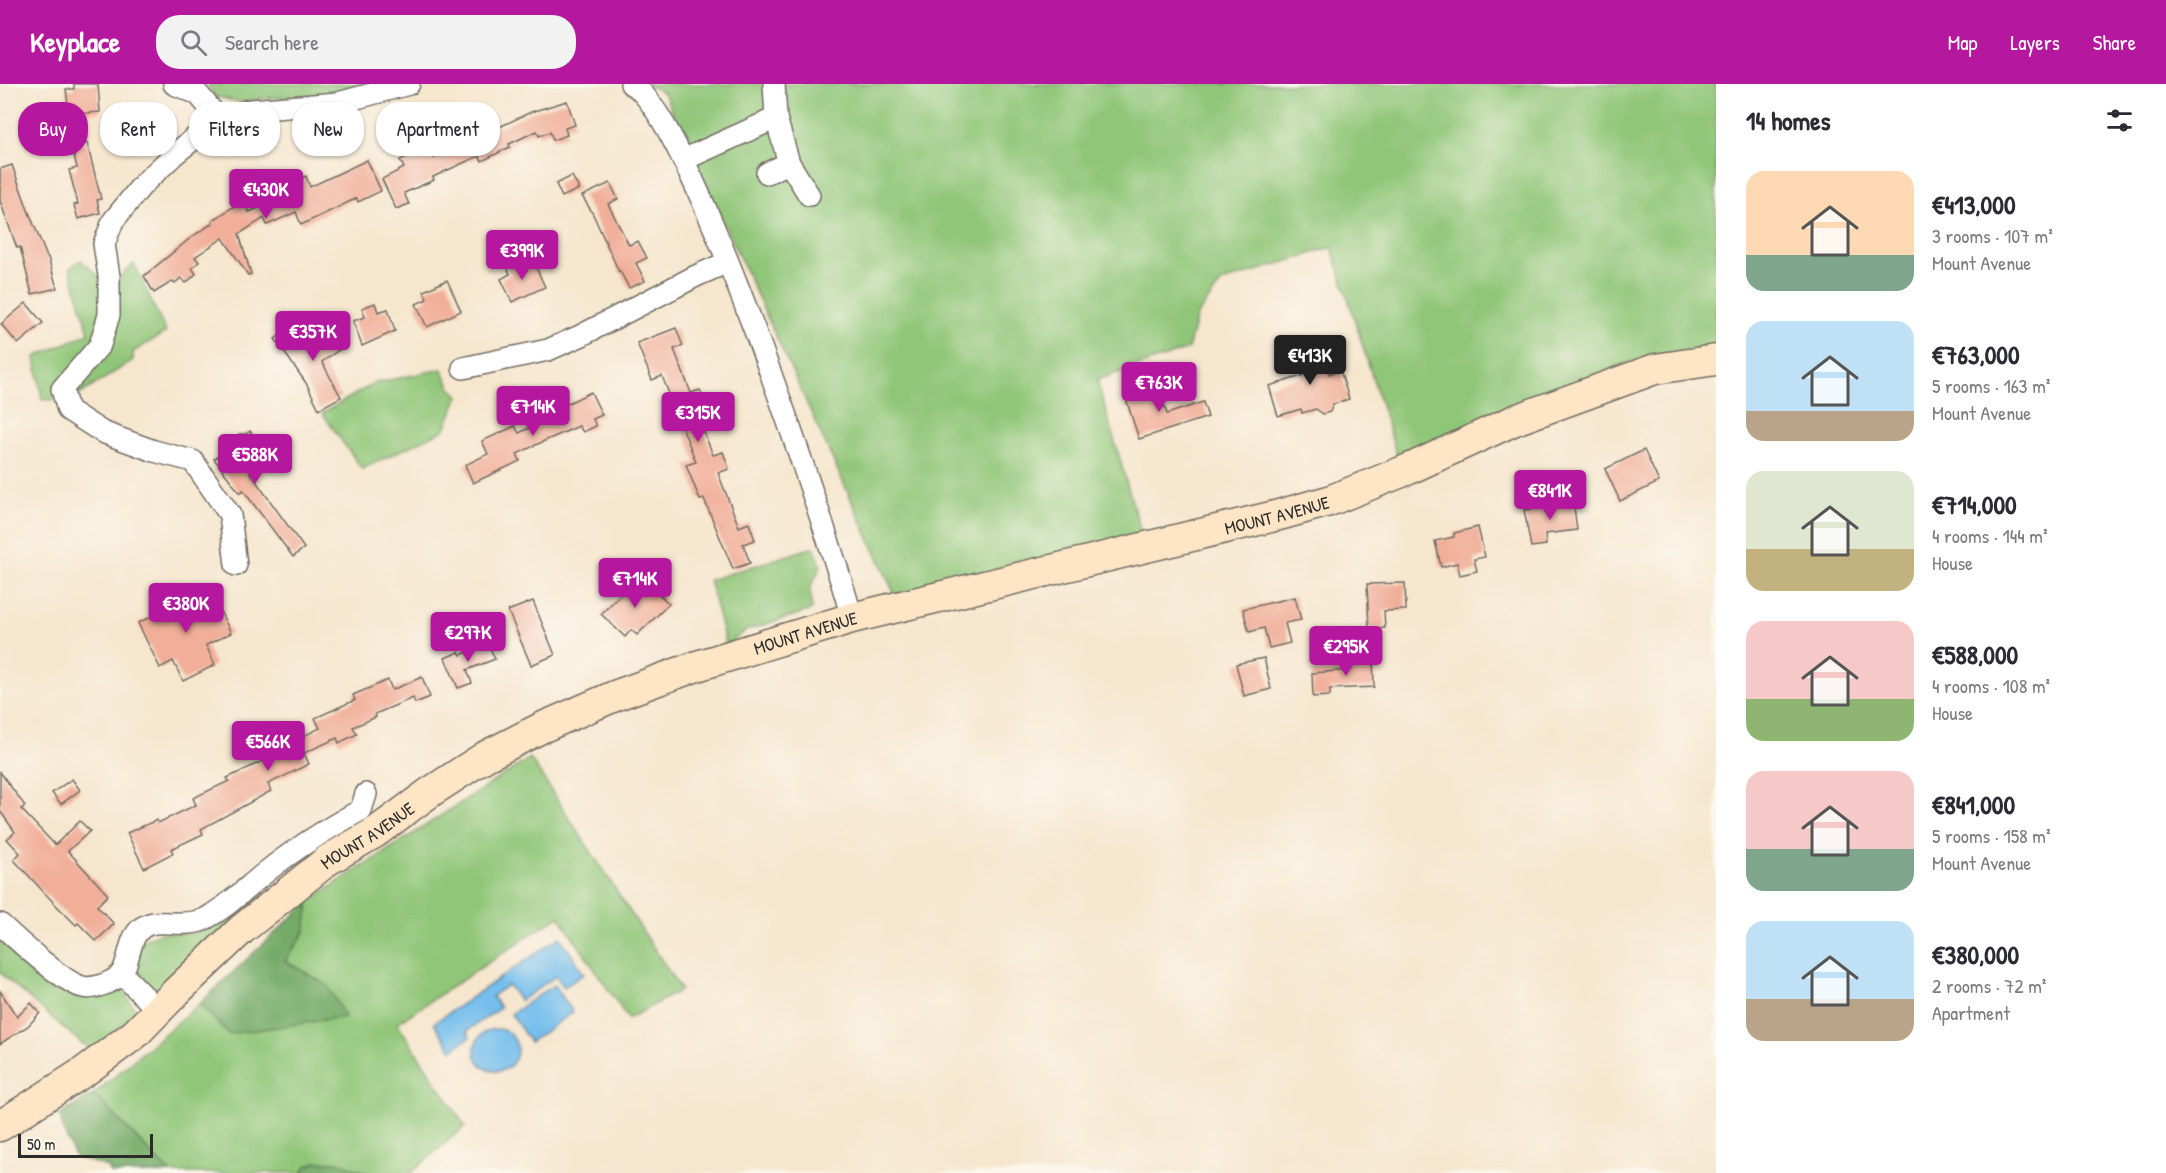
<!DOCTYPE html>
<html lang="en">
<head>
<meta charset="utf-8">
<style>
  body { margin:0; font-family:"Patrick Hand",sans-serif; background:#f2f2f3; color:#2b2b33; height:100vh; display:flex; flex-direction:column; font-size:22px; white-space:nowrap }
  * { box-sizing:border-box; margin:0 }
  p { font-size:20px; color:#7c7c81 }
  .icon { flex:none; width:33px; height:33px; fill:none; stroke:currentColor; stroke-width:2; stroke-linecap:round; stroke-linejoin:round }
  .map { position:relative; flex:1; overflow:hidden }
  .side { display:flex; flex-direction:column; background:#fff; width:450px }
  .side>* { flex:none }
  .guide { position:absolute; left:18px; top:18px; width:570px; height:54px; display:flex; gap:12px }
  .scale { position:absolute; left:18px; bottom:15px; width:135px; box-sizing:border-box; padding-left:6px; border:3px solid #2b2b2b; border-top:0; font-size:16px; line-height:21px; white-space:nowrap; color:#2b2b2b; -webkit-text-stroke:4px #fbf7ec; paint-order:stroke }
  .price { position:absolute; translate:-50% -51px; padding:0 14px; border-radius:6px; background:#b5179e; color:#fff; font-size:20px; line-height:39px; filter:drop-shadow(0 2px 3px #0008) }
  .price::after { content:''; position:absolute; left:50%; top:36px; width:18px; height:14px; margin-left:-9px; background:inherit; clip-path:polygon(0 0,100% 0,50% 100%) }
  .price.on { background:#222; color:#fff }
  ul { padding:0; list-style:none }
  li { display:flex; align-items:center; gap:18px; height:150px; padding:0 30px }
  li span { display:grid; place-items:center; flex:none; width:168px; height:120px; border-radius:18px; color:#555 }
  li>.icon { margin-inline-start:auto }
  span .icon { width:72px; height:72px; fill:#fffc; stroke-width:1 }
  li b { font-size:26px }
  h2 { display:flex; justify-content:space-between; align-items:center; height:72px; padding:0 30px; font-size:26px }
  .pill { padding:0 21px; border-radius:24px; background:#fff; box-shadow:0 2px 4px #0004; font-size:21px; line-height:54px }
  .pill.on { background:#b5179e; color:#fff }
  header { display:flex; align-items:center; gap:36px; box-sizing:border-box; height:84px; padding:0 30px; background:#b5179e; color:#fff }
  header strong { font-size:28px }
  nav { display:flex; gap:33px; margin-inline-start:auto; font-size:21px }
  .search { width:420px; height:54px; background:#f2f2f3; display:flex; align-items:center; gap:15px; box-sizing:border-box; padding:0 21px; border-radius:24px; color:#7c7c81; font-size:22px }
  main { display:flex; flex:1; min-height:0 }
  .map>svg:first-child { display:block }
  .green { fill:#90c678; stroke:#5e7852; stroke-width:1.5 }
  .forest { fill:#74ab68; stroke:#506b4a; stroke-width:1.5 }
  .water { fill:#74beed; stroke:#50748c; stroke-width:1.5 }
  .building { fill:#f1af99 }
  .lines { fill:none; stroke-linecap:round; stroke-linejoin:round }
  .street-casing { stroke:#726c64; stroke-width:24 }
  .secondary-casing { stroke:#726c64; stroke-width:33 }
  .street { stroke:#fff; stroke-width:21 }
  .secondary { stroke:#fde5c5; stroke-width:30 }
  .labels { text-anchor:middle; dominant-baseline:central; stroke-width:6; stroke-linejoin:round; paint-order:stroke }
  .street-label { font-size:18px; fill:#2b2b2b; stroke:#fbf7ec }
</style>
</head>
<body>
<header>
<strong>Keyplace</strong>
<div class="search"><svg class="icon" aria-label="search" viewBox="0 0 24 24"><circle cx="10" cy="10" r="6"/><path d="M15 15l6 6"/></svg>Search here</div>
<nav><a>Map</a><a>Layers</a><a>Share</a></nav>
</header>
<main>
<div class="map">
<svg width="1716" height="1089" viewBox="0 0 1716 1089">
  <rect width="100%" height="100%" fill="#fbf7ec"/>
  <filter id="ink" filterUnits="userSpaceOnUse"><feTurbulence type="fractalNoise" baseFrequency=".0167" numOctaves="2"/><feDisplacementMap in="SourceGraphic" scale="12" xChannelSelector="R" yChannelSelector="G"/><feConvolveMatrix kernelMatrix="1 2 1 2 8 2 1 2 1" color-interpolation-filters="sRGB"/></filter>
  <filter id="wash" filterUnits="userSpaceOnUse"><feTurbulence type="fractalNoise" baseFrequency=".008" numOctaves="4" result="noise"/><feDisplacementMap in="SourceGraphic" scale="24" xChannelSelector="R" yChannelSelector="G"/><feGaussianBlur stdDeviation="1.35" result="paint"/><feColorMatrix in="noise" values="0 0 0 0 0 0 0 0 0 0 0 0 0 0 0 0 0 1.4 0 .05"/><feComposite in="paint" operator="in"/></filter>
  <g filter="url(#wash)">
    <rect width="100%" height="100%" fill="#f6e6ce"/>
    <g class="green">
      <path d="M 208,0 L 375,0 L 327,12 L 269,14 L 240,18 L 213,12 Z"/>
      <path d="M 646,0 L 1716,0 L 1716,260 L 1625,280 L 1398,375 L 1332,163 L 1222,198 L 1197,231 L 1188,265 L 1097,296 L 1142,452 L 896,513 L 664,9 Z"/>
      <path d="M 81,176 L 101,194 L 117,196 L 134,180 L 166,248 L 133,268 L 133,276 L 73,315 L 42,316 L 35,273 L 89,249 L 70,184 Z"/>
      <path d="M 442,285 L 451,304 L 459,312 L 444,346 L 362,385 L 322,329 L 375,299 Z"/>
      <path d="M 814,463 L 821,482 L 810,504 L 812,526 L 747,546 L 726,561 L 709,496 Z"/>
      <path d="M 530,674 L 681,906 L 628,935 L 559,832 L 397,939 L 465,1042 L 411,1089 L 368,1089 L 338,1078 L 317,1078 L 305,1083 L 303,1089 L 170,1089 L 94,1010 L 199,920 L 229,950 L 345,933 L 327,901 L 285,877 L 305,848 L 309,817 Z"/>
      <path d="M 242,831 L 156,910 L 135,882 L 142,857 L 160,849 L 193,849 Z"/>
      <path d="M 0,850 L 53,896 L 123,905 L 136,928 L 92,968 L 0,889 Z"/>
    </g>
    <g class="forest">
      <path d="M 309,817 L 305,847 L 285,877 L 327,901 L 345,933 L 229,950 L 199,920 Z"/>
      <path d="M 94,1010 L 159,1078 L 170,1089 L 111,1089 L 108,1083 L 75,1073 L 63,1046 L 60,1031 Z"/>
      <path d="M 317,1078 L 338,1078 L 368,1089 L 303,1089 L 305,1083 Z"/>
    </g>
    <g class="water">
      <path d="M 560,853 L 584,890 L 564,903 L 556,892 L 520,917 L 508,901 L 492,912 L 500,924 L 467,947 L 470,953 L 452,966 L 434,939 Z"/>
      <path d="M 554,901 L 573,928 L 530,958 L 511,930 Z"/>
      <circle cx="496" cy="966" r="21"/>
    </g>
    <g id="blocks">
      <g class="building">
        <path d="M 74,0 L 98,0 L 100,28 L 76,30 L 75,21 L 68,21 L 66,5 L 74,5 Z"/>
        <path d="M 567,17 L 575,41 L 565,44 L 567,51 L 553,56 L 550,48 L 539,52 L 537,47 L 509,60 L 510,63 L 482,77 L 479,72 L 461,80 L 433,93 L 434,96 L 404,109 L 409,120 L 396,125 L 382,95 L 404,84 L 400,76 L 429,63 L 434,74 L 531,28 Z"/>
        <path d="M 87,59 L 101,115 L 97,116 L 100,129 L 78,135 L 74,121 L 78,120 L 69,86 L 77,84 L 72,63 Z"/>
        <path d="M 367,76 L 381,107 L 358,118 L 357,114 L 301,141 L 296,128 L 267,141 L 264,134 L 239,150 L 251,190 L 248,191 L 223,154 L 195,173 L 199,178 L 192,184 L 196,190 L 186,199 L 181,194 L 175,199 L 173,197 L 154,209 L 144,192 L 193,152 L 213,139 L 212,137 L 242,117 L 249,128 L 280,115 L 276,106 L 306,92 L 310,103 Z"/>
        <path d="M 12,81 L 28,126 L 47,173 L 48,173 L 57,204 L 32,210 L 20,163 L 17,164 L 0,117 L 0,85 Z"/>
        <path d="M 572,92 L 579,105 L 562,113 L 556,100 Z"/>
        <path d="M 610,99 L 618,115 L 608,120 L 629,161 L 638,157 L 647,174 L 636,179 L 645,197 L 629,204 L 620,187 L 619,188 L 592,128 L 582,112 Z"/>
        <path d="M 520,177 L 523,184 L 534,179 L 545,203 L 512,218 L 501,195 L 510,190 L 507,183 Z"/>
        <path d="M 447,196 L 461,227 L 427,243 L 416,220 L 427,215 L 424,207 Z"/>
        <path d="M 26,219 L 43,239 L 18,260 L 1,240 Z"/>
        <path d="M 375,219 L 378,228 L 388,225 L 395,247 L 362,262 L 353,237 L 365,233 L 362,224 Z"/>
        <path d="M 319,241 L 325,250 L 328,248 L 340,265 L 322,278 L 341,313 L 319,325 L 306,299 L 275,255 L 288,246 L 296,258 Z"/>
        <path d="M 676,244 L 683,262 L 674,265 L 691,309 L 700,306 L 707,324 L 697,328 L 703,346 L 713,371 L 723,368 L 729,385 L 718,389 L 739,443 L 749,439 L 755,456 L 743,460 L 750,479 L 733,485 L 704,415 L 700,416 L 686,381 L 696,378 L 662,292 L 652,296 L 637,259 Z"/>
        <path d="M 1313,262 L 1322,267 L 1329,290 L 1340,286 L 1349,315 L 1333,320 L 1330,328 L 1323,330 L 1316,325 L 1302,329 L 1301,325 L 1278,332 L 1269,302 L 1302,292 L 1297,274 L 1302,265 Z"/>
        <path d="M 1158,302 L 1167,330 L 1203,318 L 1208,333 L 1139,355 L 1125,312 Z"/>
        <path d="M 591,308 L 602,331 L 593,335 L 596,342 L 583,348 L 579,342 L 542,358 L 517,370 L 520,377 L 473,399 L 465,381 L 488,370 L 482,357 L 515,342 L 519,349 L 561,329 L 558,324 Z"/>
        <path d="M 250,347 L 270,374 L 250,389 L 304,464 L 293,473 L 243,406 L 240,409 L 214,375 L 219,371 L 221,364 L 227,365 L 239,356 L 239,350 L 246,350 Z"/>
        <path d="M 1644,366 L 1659,398 L 1620,417 L 1605,385 Z"/>
        <path d="M 1573,415 L 1577,446 L 1545,450 L 1546,461 L 1531,463 L 1524,426 L 1552,423 L 1551,418 Z"/>
        <path d="M 1478,443 L 1485,473 L 1474,475 L 1477,487 L 1460,491 L 1457,479 L 1441,483 L 1435,457 L 1454,453 L 1454,449 Z"/>
        <path d="M 639,495 L 656,510 L 657,508 L 669,520 L 637,551 L 631,546 L 625,553 L 601,530 L 635,496 Z"/>
        <path d="M 1405,499 L 1406,526 L 1384,527 L 1385,544 L 1369,545 L 1367,500 Z"/>
        <path d="M 209,505 L 231,549 L 206,561 L 215,581 L 183,597 L 173,577 L 160,584 L 138,539 Z"/>
        <path d="M 1295,513 L 1301,536 L 1285,539 L 1290,559 L 1269,564 L 1264,544 L 1249,548 L 1243,525 Z"/>
        <path d="M 533,517 L 555,571 L 531,581 L 508,527 Z"/>
        <path d="M 488,559 L 495,575 L 467,586 L 472,599 L 458,604 L 445,574 L 459,568 L 461,571 Z"/>
        <path d="M 1373,571 L 1374,603 L 1330,605 L 1330,612 L 1313,613 L 1312,589 L 1351,586 L 1350,572 Z"/>
        <path d="M 1264,574 L 1271,605 L 1244,612 L 1236,580 Z"/>
        <path d="M 422,593 L 430,613 L 415,619 L 413,614 L 375,630 L 376,633 L 353,643 L 357,650 L 339,659 L 337,654 L 304,669 L 309,680 L 268,700 L 271,707 L 201,745 L 203,750 L 171,765 L 173,769 L 144,784 L 127,749 L 157,736 L 158,739 L 196,721 L 193,714 L 229,697 L 227,694 L 271,673 L 269,669 L 320,644 L 315,634 L 355,616 L 353,611 L 388,596 L 392,606 Z"/>
        <path d="M 0,688 L 25,722 L 21,725 L 55,761 L 80,737 L 90,747 L 68,767 L 108,811 L 97,822 L 114,840 L 96,857 L 78,839 L 76,841 L 54,819 L 14,776 L 20,769 L 7,755 L 15,748 L 0,727 Z"/>
        <path d="M 72,695 L 80,706 L 61,720 L 52,709 Z"/>
        <path d="M 0,907 L 17,933 L 31,919 L 40,929 L 28,942 L 0,960 Z"/>
      </g>
    </g>
  </g>
  <g filter="url(#ink)">
    <use href="#blocks" fill-opacity="0" stroke="#726c64" stroke-width="1.5"/>
    <g class="lines">
      <defs>
        <g id="street">
          <path d="M 174,0 L 198,10 L 219,35"/>
          <path d="M 631,0 C 688,24 831,457 852,534"/>
          <path d="M 774,0 L 776,34"/>
          <path d="M 683,76 L 776,34 L 789,79 L 809,111"/>
          <path d="M 767,89 L 789,79"/>
          <path d="M 463,284 L 548,266 L 580,252 L 696,192 L 728,178"/>
          <path d="M 236,481 L 230,431 L 193,377 L 154,367 L 102,348 L 68,326 L 62,305 L 100,261 L 109,231 L 109,192 L 104,160 L 113,137 L 143,100 L 176,69 L 219,35 L 250,26 L 338,19 L 409,0"/>
          <path d="M 0,840 C 15,854 65,900 83,903 C 93,906 118,897 123,887 C 131,872 129,848 147,841 C 160,835 187,844 205,835 C 229,822 246,804 266,788 C 296,764 328,744 361,726 L 366,710"/>
          <path d="M 122,890 L 158,926"/>
        </g>
        <g id="secondary">
          <path id="s1" d="M 0,1042 L 85,987 L 135,950 L 176,908 L 241,846 L 328,776 L 376,748 L 429,709 L 486,672 L 541,644 L 617,611 L 697,582 L 852,534 L 1279,431 L 1329,417 L 1409,385 L 1515,336 L 1655,285 L 1716,276"/>
        </g>
      </defs>
      <use href="#street" class="street-casing"/>
      <use href="#secondary" class="secondary-casing"/>
      <use href="#street" class="street"/>
      <use href="#secondary" class="secondary"/>
    </g>
  </g>
  <g class="labels">
    <g class="street-label">
      <text stroke="none"><textPath href="#s1" startOffset="1442">MOUNT AVENUE</textPath></text>
      <text stroke="none"><textPath href="#s1" startOffset="956">MOUNT AVENUE</textPath></text>
      <text stroke="none"><textPath href="#s1" startOffset="470">MOUNT AVENUE</textPath></text>
    </g>
  </g>
</svg>
<div class="scale">50 m</div>
<b class="price" style="left:266px;top:136px">€430K</b>
<b class="price" style="left:522px;top:197px">€399K</b>
<b class="price" style="left:313px;top:278px">€357K</b>
<b class="price on" style="left:1310px;top:302px">€413K</b>
<b class="price" style="left:1159px;top:329px">€763K</b>
<b class="price" style="left:533px;top:353px">€714K</b>
<b class="price" style="left:698px;top:359px">€315K</b>
<b class="price" style="left:255px;top:401px">€588K</b>
<b class="price" style="left:1550px;top:437px">€841K</b>
<b class="price" style="left:635px;top:525px">€714K</b>
<b class="price" style="left:186px;top:550px">€380K</b>
<b class="price" style="left:468px;top:579px">€297K</b>
<b class="price" style="left:1346px;top:593px">€295K</b>
<b class="price" style="left:268px;top:688px">€566K</b>
<div class="guide">
<a class="pill on">Buy</a>
<a class="pill">Rent</a>
<a class="pill">Filters</a>
<a class="pill">New</a>
<a class="pill">Apartment</a>
</div>
</div>
<section class="side">
<h2>14 homes<svg class="icon" aria-label="filters" viewBox="0 0 24 24"><path d="M4 7h16M4 17h16"/><circle cx="9" cy="7" r="2"/><circle cx="15" cy="17" r="2"/></svg></h2>
<ul>
<li><span style="background:linear-gradient(#ffd9b3 70%,#7fa58c 0)"><svg class="icon" aria-label="home" viewBox="0 0 24 24"><path d="M3 11l9-7 9 7M6 9v11h12V9"/></svg></span><div><b>€413,000</b><p>3 rooms · 107 m²</p><p>Mount Avenue</p></div></li>
<li><span style="background:linear-gradient(#bfe0f5 75%,#b9a48a 0)"><svg class="icon" aria-label="home" viewBox="0 0 24 24"><path d="M3 11l9-7 9 7M6 9v11h12V9"/></svg></span><div><b>€763,000</b><p>5 rooms · 163 m²</p><p>Mount Avenue</p></div></li>
<li><span style="background:linear-gradient(#dfe7d0 65%,#c2b280 0)"><svg class="icon" aria-label="home" viewBox="0 0 24 24"><path d="M3 11l9-7 9 7M6 9v11h12V9"/></svg></span><div><b>€714,000</b><p>4 rooms · 144 m²</p><p>House</p></div></li>
<li><span style="background:linear-gradient(#f6c9c9 65%,#8fb573 0)"><svg class="icon" aria-label="home" viewBox="0 0 24 24"><path d="M3 11l9-7 9 7M6 9v11h12V9"/></svg></span><div><b>€588,000</b><p>4 rooms · 108 m²</p><p>House</p></div></li>
<li><span style="background:linear-gradient(#f6c9c9 65%,#7fa58c 0)"><svg class="icon" aria-label="home" viewBox="0 0 24 24"><path d="M3 11l9-7 9 7M6 9v11h12V9"/></svg></span><div><b>€841,000</b><p>5 rooms · 158 m²</p><p>Mount Avenue</p></div></li>
<li><span style="background:linear-gradient(#bfe0f5 65%,#b9a48a 0)"><svg class="icon" aria-label="home" viewBox="0 0 24 24"><path d="M3 11l9-7 9 7M6 9v11h12V9"/></svg></span><div><b>€380,000</b><p>2 rooms · 72 m²</p><p>Apartment</p></div></li>
</ul>
</section>
</main>
</body>
</html>
